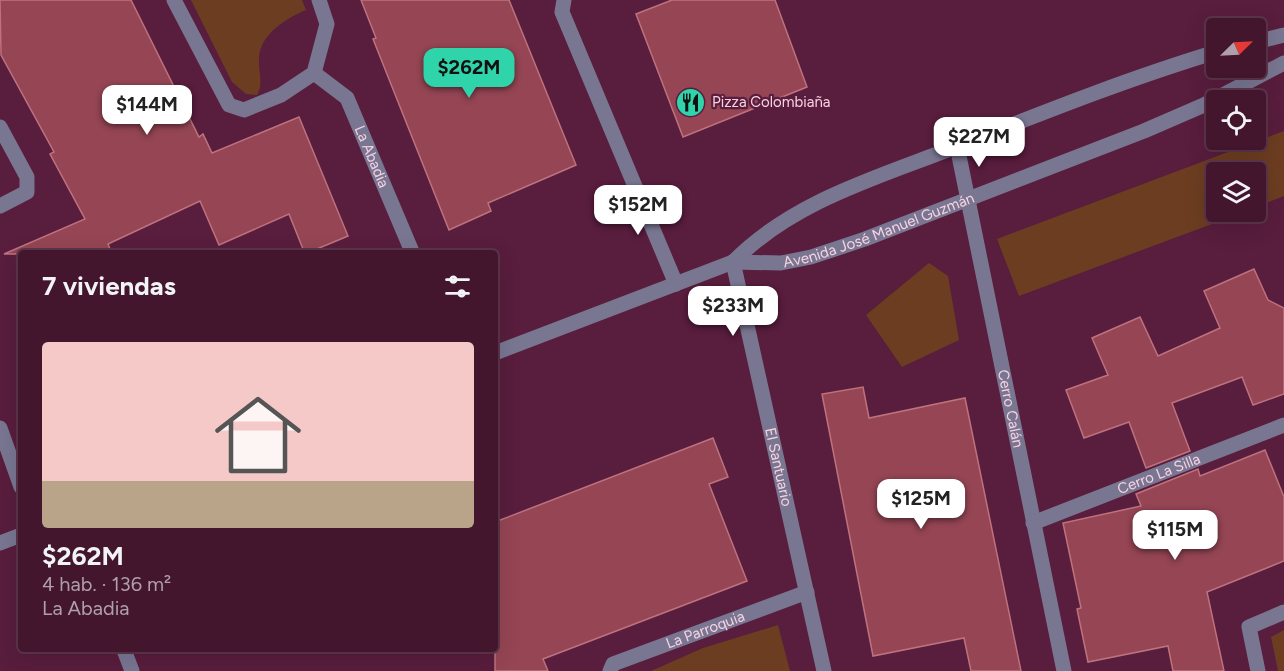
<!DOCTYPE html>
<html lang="es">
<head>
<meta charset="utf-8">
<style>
  body { margin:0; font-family:Figtree,sans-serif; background:#4d233a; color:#f1f3f6; height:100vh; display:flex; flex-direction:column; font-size:22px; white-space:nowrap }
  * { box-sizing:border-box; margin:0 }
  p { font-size:20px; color:#af9faa }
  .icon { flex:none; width:33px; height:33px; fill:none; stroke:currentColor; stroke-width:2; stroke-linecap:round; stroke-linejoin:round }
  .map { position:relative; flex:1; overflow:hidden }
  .panel { position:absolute; left:18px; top:250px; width:480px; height:402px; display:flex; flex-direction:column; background:#43162e; border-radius:6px; box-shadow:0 6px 24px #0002,0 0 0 2px #5b354a }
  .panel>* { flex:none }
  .needle { width:39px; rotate:66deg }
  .buttons { position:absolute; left:1206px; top:18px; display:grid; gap:12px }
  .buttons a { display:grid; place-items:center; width:60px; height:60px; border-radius:6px; background:#43162e; box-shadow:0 6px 24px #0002,0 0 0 2px #5b354a; font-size:30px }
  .price { position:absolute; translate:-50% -51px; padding:0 14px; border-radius:12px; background:#fff; color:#222; font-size:20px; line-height:39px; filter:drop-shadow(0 2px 3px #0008) }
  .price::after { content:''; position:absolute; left:50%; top:36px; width:18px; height:14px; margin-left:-9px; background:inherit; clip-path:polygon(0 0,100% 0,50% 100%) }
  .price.current { background:#30d4aa; color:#111 }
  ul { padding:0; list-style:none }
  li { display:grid; align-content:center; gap:12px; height:318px; padding:0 24px }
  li+li { border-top:2px solid #5b354a }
  li span { display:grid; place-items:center; height:186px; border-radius:6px; color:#555 }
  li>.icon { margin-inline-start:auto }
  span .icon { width:108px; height:108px; fill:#fffc; stroke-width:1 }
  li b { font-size:26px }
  h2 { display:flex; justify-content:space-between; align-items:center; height:72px; padding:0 24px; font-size:26px }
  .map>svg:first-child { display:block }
  .green { fill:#6c3d21 }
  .building { fill:#954554; stroke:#be727e; stroke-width:1.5 }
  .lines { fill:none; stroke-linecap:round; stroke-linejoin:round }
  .minor { stroke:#797692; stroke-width:15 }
  .labels { text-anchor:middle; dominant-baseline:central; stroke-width:4.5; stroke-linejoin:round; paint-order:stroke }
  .poi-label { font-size:15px; fill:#f8d2e2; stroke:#591d3d; text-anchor:start }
  .street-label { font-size:15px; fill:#f8d2e2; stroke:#591d3d }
</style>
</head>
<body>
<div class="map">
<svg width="1284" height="671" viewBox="0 0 1284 671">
  <rect width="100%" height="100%" fill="#591d3d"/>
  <g class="green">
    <path d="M 191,0 L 302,0 L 306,10 C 287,18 260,34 259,58 C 258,72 264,83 257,95 L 246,94 L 232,82 Z"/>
    <path d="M 1284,131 L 1284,196 L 1256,207 L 1256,172 L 1216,172 L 1216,212 L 1244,212 L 1019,296 L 997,239 Z"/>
    <path d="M 929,263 L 948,276 L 959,340 L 902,367 L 866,315 Z"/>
    <path d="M 778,625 L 790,671 L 651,671 L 703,648 Z"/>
    <path d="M 1284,630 L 1284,671 L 1278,671 L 1271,637 Z"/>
  </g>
  <g class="building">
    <path d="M 0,0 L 131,0 L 199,137 L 203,134 L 212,153 L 299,117 L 348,236 L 305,254 L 289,214 L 219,245 L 200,201 L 108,244 L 112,254 L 4,254 L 85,219 L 50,154 L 54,152 L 1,55 Z"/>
    <path d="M 361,0 L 509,0 L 576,165 L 488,203 L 491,211 L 449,230 L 373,39 L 376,38 Z"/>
    <path d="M 672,0 L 775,0 L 807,87 L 683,137 L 636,14 Z"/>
    <path d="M 1254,269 L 1268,300 L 1284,308 L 1284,394 L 1253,405 L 1242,377 L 1172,403 L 1190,451 L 1146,468 L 1129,422 L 1084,438 L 1066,390 L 1108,375 L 1092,338 L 1140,317 L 1158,356 L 1220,328 L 1204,291 Z"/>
    <path d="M 863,387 L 869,418 L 965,398 L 1021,671 L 971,671 L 964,638 L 873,656 L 822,394 Z"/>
    <path d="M 713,438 L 728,477 L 709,484 L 747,581 L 543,659 L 548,671 L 495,671 L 495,522 Z"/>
    <path d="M 1265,450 L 1284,497 L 1284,561 L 1207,592 L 1224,671 L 1173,671 L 1168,646 L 1088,662 L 1077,609 L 1081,608 L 1063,523 L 1141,506 L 1136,494 L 1198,469 L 1200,476 Z"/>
  </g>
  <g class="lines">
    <g class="minor">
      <path d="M 174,0 L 229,105 L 244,110 L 281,95 L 314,73 L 327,24 L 319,0"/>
      <path d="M 564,0 L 562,12 L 676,284"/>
      <path d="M 1256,42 L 1284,35"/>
      <path id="s1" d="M 314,73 L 347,98 L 413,254"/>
      <path d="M 0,127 L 27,177 L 27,192 L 0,206"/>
      <path id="s2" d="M 957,146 L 1064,671"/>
      <path d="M 733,262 C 795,199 883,176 963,144 C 1047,111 1130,78 1216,52"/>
      <path id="s3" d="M 733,262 L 824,671"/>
      <path id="s4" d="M 495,353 L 733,262 L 781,263 L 811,257 L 865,239 L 1144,131 L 1204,105 L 1284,63"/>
      <path d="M 0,428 L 21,487"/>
      <path id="s5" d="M 1033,523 L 1284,425"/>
      <path d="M 0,543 L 21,535"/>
      <path d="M 124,650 L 132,671"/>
      <path id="s6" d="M 610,671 L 613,664 L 807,592"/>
      <path d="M 1258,671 L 1249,627 L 1284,612"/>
    </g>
  </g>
  <defs>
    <symbol id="restaurant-disc" viewBox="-11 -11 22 22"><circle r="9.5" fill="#30d4aa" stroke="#591d3d"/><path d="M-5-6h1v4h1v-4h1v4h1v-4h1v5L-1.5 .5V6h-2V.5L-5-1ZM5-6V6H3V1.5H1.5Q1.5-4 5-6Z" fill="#111"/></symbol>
  </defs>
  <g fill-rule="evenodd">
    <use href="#restaurant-disc" x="674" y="86" width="33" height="33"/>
  </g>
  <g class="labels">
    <g class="poi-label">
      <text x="712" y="102">Pizza Colombiaña</text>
    </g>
    <g class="street-label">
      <text stroke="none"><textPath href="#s1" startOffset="105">La Abadia</textPath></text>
      <text stroke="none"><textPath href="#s4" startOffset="406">Avenida José Manuel Guzmán</textPath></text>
      <text stroke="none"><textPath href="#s2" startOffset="268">Cerro Calán</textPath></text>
      <text stroke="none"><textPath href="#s3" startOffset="210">El Santuario</textPath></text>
      <text stroke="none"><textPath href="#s5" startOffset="135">Cerro La Silla</textPath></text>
      <text stroke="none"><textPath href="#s6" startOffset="106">La Parroquia</textPath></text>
    </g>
  </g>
</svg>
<div class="buttons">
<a><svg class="needle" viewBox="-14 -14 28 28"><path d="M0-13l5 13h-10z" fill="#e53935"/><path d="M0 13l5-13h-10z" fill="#af9faa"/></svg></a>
<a><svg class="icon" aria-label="locate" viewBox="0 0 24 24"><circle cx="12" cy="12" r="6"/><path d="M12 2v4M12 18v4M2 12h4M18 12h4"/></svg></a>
<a><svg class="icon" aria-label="layers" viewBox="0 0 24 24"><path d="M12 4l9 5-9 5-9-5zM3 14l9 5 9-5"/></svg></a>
</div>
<b class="price current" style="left:469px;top:99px">$262M</b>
<b class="price" style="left:147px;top:136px">$144M</b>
<b class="price" style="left:979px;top:168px">$227M</b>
<b class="price" style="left:638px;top:236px">$152M</b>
<b class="price" style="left:733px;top:337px">$233M</b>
<b class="price" style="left:921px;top:530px">$125M</b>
<b class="price" style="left:1175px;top:561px">$115M</b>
<section class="panel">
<h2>7 viviendas<svg class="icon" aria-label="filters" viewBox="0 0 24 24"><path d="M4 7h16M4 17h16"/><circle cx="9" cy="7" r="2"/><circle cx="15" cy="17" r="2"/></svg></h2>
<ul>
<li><span style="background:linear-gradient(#f6c9c9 75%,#b9a48a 0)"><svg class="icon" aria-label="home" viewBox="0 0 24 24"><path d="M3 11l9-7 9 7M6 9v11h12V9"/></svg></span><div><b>$262M</b><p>4 hab. · 136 m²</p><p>La Abadia</p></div></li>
</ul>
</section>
</div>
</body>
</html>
